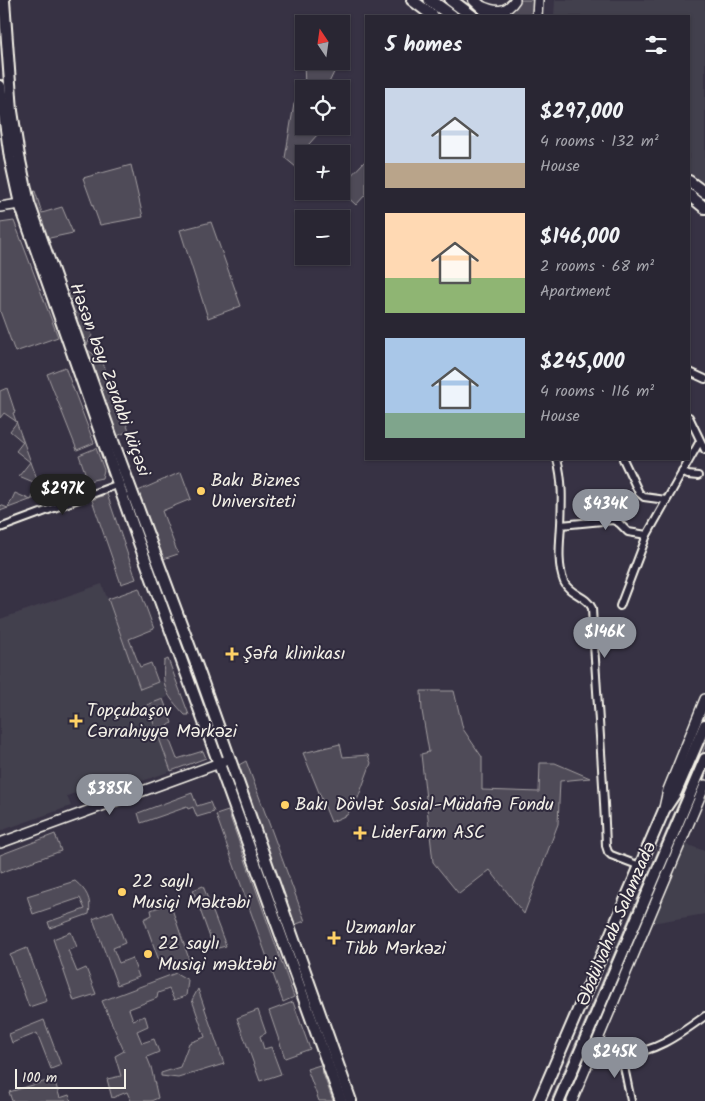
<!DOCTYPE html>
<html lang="en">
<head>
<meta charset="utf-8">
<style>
  body { margin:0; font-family:Kalam,sans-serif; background:#312e3b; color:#f1f3f6; height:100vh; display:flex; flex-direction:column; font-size:19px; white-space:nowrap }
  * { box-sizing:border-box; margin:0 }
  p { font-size:16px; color:#a5a5ac }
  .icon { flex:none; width:28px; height:28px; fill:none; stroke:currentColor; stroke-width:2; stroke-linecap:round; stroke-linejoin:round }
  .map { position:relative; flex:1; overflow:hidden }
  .side { position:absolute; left:365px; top:15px; width:325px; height:445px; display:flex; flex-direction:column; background:#292633; border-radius:0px; box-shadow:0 1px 4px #0004,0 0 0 1px #45434e }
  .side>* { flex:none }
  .needle { width:32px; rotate:347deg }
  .fabs { position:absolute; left:295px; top:15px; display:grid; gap:10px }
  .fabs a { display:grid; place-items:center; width:55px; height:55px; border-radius:0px; background:#292633; box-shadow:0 1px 4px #0004,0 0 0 1px #45434e; font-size:25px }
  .scale { position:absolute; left:15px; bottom:12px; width:111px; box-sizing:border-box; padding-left:5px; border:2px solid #f4f1e8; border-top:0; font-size:14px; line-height:18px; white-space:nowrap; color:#f4f1e8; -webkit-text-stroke:4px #2f2a3d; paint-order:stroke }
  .price { position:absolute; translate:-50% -42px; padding:0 11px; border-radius:18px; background:#8c9099; color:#fff; font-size:16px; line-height:32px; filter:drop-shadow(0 1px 2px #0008) }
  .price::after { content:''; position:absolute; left:50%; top:30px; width:15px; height:11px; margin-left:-8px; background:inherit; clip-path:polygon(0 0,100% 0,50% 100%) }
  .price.selected { background:#222; color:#fff }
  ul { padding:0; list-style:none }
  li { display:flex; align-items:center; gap:15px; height:125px; padding:0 20px }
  li span { display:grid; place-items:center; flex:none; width:140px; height:100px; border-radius:0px; color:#555 }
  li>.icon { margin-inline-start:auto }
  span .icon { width:60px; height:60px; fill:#fffc; stroke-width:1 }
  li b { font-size:21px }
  h2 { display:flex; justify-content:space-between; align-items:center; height:60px; padding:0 20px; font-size:21px }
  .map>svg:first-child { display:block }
  .built { fill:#433f4e }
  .green { fill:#504b59; stroke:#a29ea0 }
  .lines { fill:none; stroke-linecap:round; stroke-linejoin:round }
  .street-casing { stroke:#f4f1e8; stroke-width:10 }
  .secondary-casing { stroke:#f4f1e8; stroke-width:12 }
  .primary-casing { stroke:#f4f1e8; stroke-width:14 }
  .highway-casing { stroke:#f4f1e8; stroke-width:15 }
  .street { stroke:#2f2a3d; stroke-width:6 }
  .secondary { stroke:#2f2a3d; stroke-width:9 }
  .primary { stroke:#2f2a3d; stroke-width:10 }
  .highway { stroke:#2f2a3d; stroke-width:11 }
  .poi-dot { fill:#ffd166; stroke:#2f2a3d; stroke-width:2 }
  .labels { text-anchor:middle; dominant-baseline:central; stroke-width:4; stroke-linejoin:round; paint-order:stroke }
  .street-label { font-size:18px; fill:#f4f1e8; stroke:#2f2a3d }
  .poi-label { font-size:18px; fill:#f4f1e8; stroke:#2f2a3d; text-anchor:start }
</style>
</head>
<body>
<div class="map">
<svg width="705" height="1101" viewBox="0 0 705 1101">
  <rect width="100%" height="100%" fill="#373244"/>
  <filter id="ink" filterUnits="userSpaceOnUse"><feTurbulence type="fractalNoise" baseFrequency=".02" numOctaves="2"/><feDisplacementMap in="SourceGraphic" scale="10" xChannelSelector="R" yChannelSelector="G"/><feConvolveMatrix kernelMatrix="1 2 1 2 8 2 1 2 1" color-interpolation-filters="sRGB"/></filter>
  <g filter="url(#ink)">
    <g class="built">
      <path d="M 555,0 L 705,0 L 705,184 L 689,172 L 689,16 L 554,16 Z"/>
      <path d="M 102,584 L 140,688 L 162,681 L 168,697 L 147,705 L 171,771 L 94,798 L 90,788 L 86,789 L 67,796 L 71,806 L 0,831 L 0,619 Z"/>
      <path d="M 685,844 L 705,851 L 705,914 L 652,923 Z"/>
    </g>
    <g class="green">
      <path d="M 520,0 L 533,0 L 532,16 L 508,16 Z"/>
      <path d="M 304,61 L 332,61 L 337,66 L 326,89 L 305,89 Z"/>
      <path d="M 304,92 L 304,126 L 325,126 L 302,152 L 304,154 L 302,172 L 285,158 L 294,104 Z"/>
      <path d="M 366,160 L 366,194 L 356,205 L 341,191 L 341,186 Z"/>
      <path d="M 131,165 L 143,217 L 100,225 L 83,178 Z"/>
      <path d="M 35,191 L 42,213 L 62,207 L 73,233 L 45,239 L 31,192 Z"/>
      <path d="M 14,221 L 58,337 L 15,352 L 0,311 L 0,223 Z"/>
      <path d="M 211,222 L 241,306 L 208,318 L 180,230 Z"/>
      <path d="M 75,292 L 92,335 L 87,345 L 67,295 Z"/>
      <path d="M 88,350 L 96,356 L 99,364 L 103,363 L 129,431 L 117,436 Z"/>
      <path d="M 65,367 L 94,443 L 77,450 L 47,374 Z"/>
      <path d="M 7,388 L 15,412 L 13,413 L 43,495 L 0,511 L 0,505 L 8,508 L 15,493 L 31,500 L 38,484 L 19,476 L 30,462 L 16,451 L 23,442 L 10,431 L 17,422 L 4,413 L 0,418 L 0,391 Z"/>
      <path d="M 96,448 L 104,470 L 102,478 L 88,481 L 79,455 Z"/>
      <path d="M 181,472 L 191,499 L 162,511 L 178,554 L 163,559 L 138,491 Z"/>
      <path d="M 107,494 L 136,579 L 121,584 L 92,500 Z"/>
      <path d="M 139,588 L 154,629 L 129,639 L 140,667 L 151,663 L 158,682 L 140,689 L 108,599 Z"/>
      <path d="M 168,659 L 189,715 L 185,715 C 166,694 162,690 164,661 Z"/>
      <path d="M 421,691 L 454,691 L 463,729 L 482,757 L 482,790 L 539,792 L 540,763 L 555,763 L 590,778 L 560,781 L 558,824 L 524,914 L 490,870 L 459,894 L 433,862 L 421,754 L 429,752 L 422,711 Z"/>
      <path d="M 163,699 L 172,723 L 165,728 L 177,759 L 203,751 L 206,758 L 171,771 L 147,705 Z"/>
      <path d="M 705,741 L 705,747 L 554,1101 L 551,1101 Z"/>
      <path d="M 340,744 L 343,757 L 368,755 L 371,763 L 358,798 L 347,815 L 331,822 L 303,753 Z"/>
      <path d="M 246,761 L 305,921 L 294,925 L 237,766 Z"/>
      <path d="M 705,773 L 705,778 L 567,1101 L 564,1101 Z"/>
      <path d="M 192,793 L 197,806 L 210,802 L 214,812 L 197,817 L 193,807 L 188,809 L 187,807 L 141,823 L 138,813 Z"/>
      <path d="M 228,811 L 294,997 L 283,1002 L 216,815 Z"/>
      <path d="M 55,834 L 61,851 L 0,873 L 0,855 Z"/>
      <path d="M 75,881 C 86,890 92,899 89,914 L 50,928 L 48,922 L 85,909 L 80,898 L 33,914 L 27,896 Z"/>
      <path d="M 203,886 L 226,946 L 214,949 L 193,890 Z"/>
      <path d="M 170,903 L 189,959 L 162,969 L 144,919 L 152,915 L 151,910 Z"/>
      <path d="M 113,911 L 125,943 L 113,948 L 119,963 L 132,958 L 139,977 L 117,985 L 93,919 Z"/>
      <path d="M 71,932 L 77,947 L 68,950 L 77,972 L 86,968 L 96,994 L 74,1001 L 53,939 Z"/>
      <path d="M 27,948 L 47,1001 L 29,1007 L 10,955 Z"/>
      <path d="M 176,973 L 188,980 L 186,996 L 174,1000 L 169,989 L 158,993 L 157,998 L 129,1009 L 133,1020 L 145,1016 L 148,1026 L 137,1031 L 142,1043 L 154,1039 L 159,1052 L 147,1057 L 151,1067 L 158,1098 L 151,1101 L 131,1101 L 127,1092 L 112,1098 L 107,1079 L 121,1076 L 115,1056 L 124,1051 L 102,1001 Z"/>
      <path d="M 198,989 L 224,1064 L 178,1078 L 161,1076 L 161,1073 L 180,1067 L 189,1043 L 205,1037 L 192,1000 Z"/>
      <path d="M 293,1002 L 310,1049 L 285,1058 L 269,1011 Z"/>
      <path d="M 258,1010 L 266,1033 L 260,1036 L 264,1049 L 271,1047 L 281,1074 L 260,1081 L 237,1018 Z"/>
      <path d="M 44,1020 L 61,1065 L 51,1069 L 37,1033 L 12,1043 L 9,1034 Z"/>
      <path d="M 320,1065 L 333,1101 L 319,1101 L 307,1069 Z"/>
      <path d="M 50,1080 L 55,1082 L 60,1098 L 69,1095 L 71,1101 L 12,1101 L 9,1092 Z"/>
    </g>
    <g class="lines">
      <defs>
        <g id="street">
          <path d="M 690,372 L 705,379"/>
          <path d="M 689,417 L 705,450"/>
          <path d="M 557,459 C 563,480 562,502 561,524 C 560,543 557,564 564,582 C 570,595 586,595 592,608 C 596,687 603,766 606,846 L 608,852 L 611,855 L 640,866"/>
          <path d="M 623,459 L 639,493 L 644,497 L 666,500"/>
          <path d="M 682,472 L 688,475 L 698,476"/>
          <path d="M 561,525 L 613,520 L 619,523 L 628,532 L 647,535"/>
          <path d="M 0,528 L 119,484"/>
          <path d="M 620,606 L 647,535 L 700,441"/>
          <path d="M 596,1043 C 604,1046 613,1050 622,1052 C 650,1057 683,1032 705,1016"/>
          <path d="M 621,1052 L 631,1101"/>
        </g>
        <g id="secondary">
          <path d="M 481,6 C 495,12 506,14 515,0"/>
          <path d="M 537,16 L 538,0"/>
          <path d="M 0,207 L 20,204"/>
          <path d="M 664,808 L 668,790 L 705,699"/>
          <path d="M 0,843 L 225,761"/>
          <path d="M 572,1101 L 705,785"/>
        </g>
        <g id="primary">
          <path d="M 4,0 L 12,111 L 19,156 L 29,203 L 113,441 L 198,669 L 351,1101"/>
          <path d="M 412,0 L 433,16"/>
          <path d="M 474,0 L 491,16"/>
          <path d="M 0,86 L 10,158 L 20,204 L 134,529 L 341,1101"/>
          <path d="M 689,181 L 705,193"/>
          <path d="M 689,195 L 705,208"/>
          <path d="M 539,1101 L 664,810 L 676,792 L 705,725"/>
          <path d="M 559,1101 L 705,759"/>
        </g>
        <g id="highway">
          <path d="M 430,0 L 452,16"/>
          <path d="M 451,0 L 472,16"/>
        </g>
      </defs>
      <use href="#street" class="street-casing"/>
      <use href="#secondary" class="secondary-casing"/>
      <use href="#primary" class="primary-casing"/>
      <use href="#highway" class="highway-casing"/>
      <use href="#street" class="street"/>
      <use href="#secondary" class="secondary"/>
      <use href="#primary" class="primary"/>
      <use href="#highway" class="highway"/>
    </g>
  </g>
  <g class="poi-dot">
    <circle cx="201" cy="491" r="5"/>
    <path d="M229.5 646.5h5v5h5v5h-5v5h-5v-5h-5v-5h5z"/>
    <path d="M73.5 713.5h5v5h5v5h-5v5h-5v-5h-5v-5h5z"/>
    <circle cx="285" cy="805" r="5"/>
    <path d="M357.5 825.5h5v5h5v5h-5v5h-5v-5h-5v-5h5z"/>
    <circle cx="122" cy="892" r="5"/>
    <path d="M331.5 930.5h5v5h5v5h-5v5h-5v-5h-5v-5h5z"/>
    <circle cx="148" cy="954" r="5"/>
  </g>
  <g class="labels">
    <g class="street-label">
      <text transform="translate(109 380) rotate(70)">Həsən bəy Zərdabi küçəsi</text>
      <text transform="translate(617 924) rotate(-67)">Əbdülvahab Salamzadə</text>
    </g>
    <g class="poi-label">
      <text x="211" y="481">Bakı Biznes<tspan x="211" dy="21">Universiteti</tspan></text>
      <text x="243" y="654">Şəfa klinikası</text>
      <text x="87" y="711">Topçubaşov<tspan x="87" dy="21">Cərrahiyyə Mərkəzi</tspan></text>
      <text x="295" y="805">Bakı Dövlət Sosial-Müdafiə Fondu</text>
      <text x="371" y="833">LiderFarm ASC</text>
      <text x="132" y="882">22 saylı<tspan x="132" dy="21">Musiqi Məktəbi</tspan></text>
      <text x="345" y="928">Uzmanlar<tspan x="345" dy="21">Tibb Mərkəzi</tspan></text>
      <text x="158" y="944">22 saylı<tspan x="158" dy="21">Musiqi məktəbi</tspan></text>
    </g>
  </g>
</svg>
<div class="fabs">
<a><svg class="needle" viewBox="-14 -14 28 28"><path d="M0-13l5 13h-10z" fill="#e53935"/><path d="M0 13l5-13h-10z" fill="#a5a5ac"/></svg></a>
<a><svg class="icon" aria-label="locate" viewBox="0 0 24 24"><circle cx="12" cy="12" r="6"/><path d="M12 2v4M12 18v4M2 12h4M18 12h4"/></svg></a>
<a>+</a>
<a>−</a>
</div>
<div class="scale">100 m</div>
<b class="price selected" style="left:63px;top:516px">$297K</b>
<b class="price" style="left:606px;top:531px">$434K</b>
<b class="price" style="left:605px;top:659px">$146K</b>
<b class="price" style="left:110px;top:816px">$385K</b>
<b class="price" style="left:615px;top:1079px">$245K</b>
<section class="side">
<h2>5 homes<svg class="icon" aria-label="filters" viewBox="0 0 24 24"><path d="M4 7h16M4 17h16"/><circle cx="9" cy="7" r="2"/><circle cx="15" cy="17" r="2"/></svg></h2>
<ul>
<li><span style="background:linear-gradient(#c9d6e8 75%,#b9a48a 0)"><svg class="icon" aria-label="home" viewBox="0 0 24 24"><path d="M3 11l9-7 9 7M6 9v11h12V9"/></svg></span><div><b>$297,000</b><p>4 rooms · 132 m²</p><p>House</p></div></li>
<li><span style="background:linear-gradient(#ffd9b3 65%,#8fb573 0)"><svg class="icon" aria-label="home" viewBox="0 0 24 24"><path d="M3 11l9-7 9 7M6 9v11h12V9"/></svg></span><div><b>$146,000</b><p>2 rooms · 68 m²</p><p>Apartment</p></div></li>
<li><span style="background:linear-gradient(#a9c7e8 75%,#7fa58c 0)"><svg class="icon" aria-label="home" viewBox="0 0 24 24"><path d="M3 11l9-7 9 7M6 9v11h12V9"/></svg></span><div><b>$245,000</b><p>4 rooms · 116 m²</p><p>House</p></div></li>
</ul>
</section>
</div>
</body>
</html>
